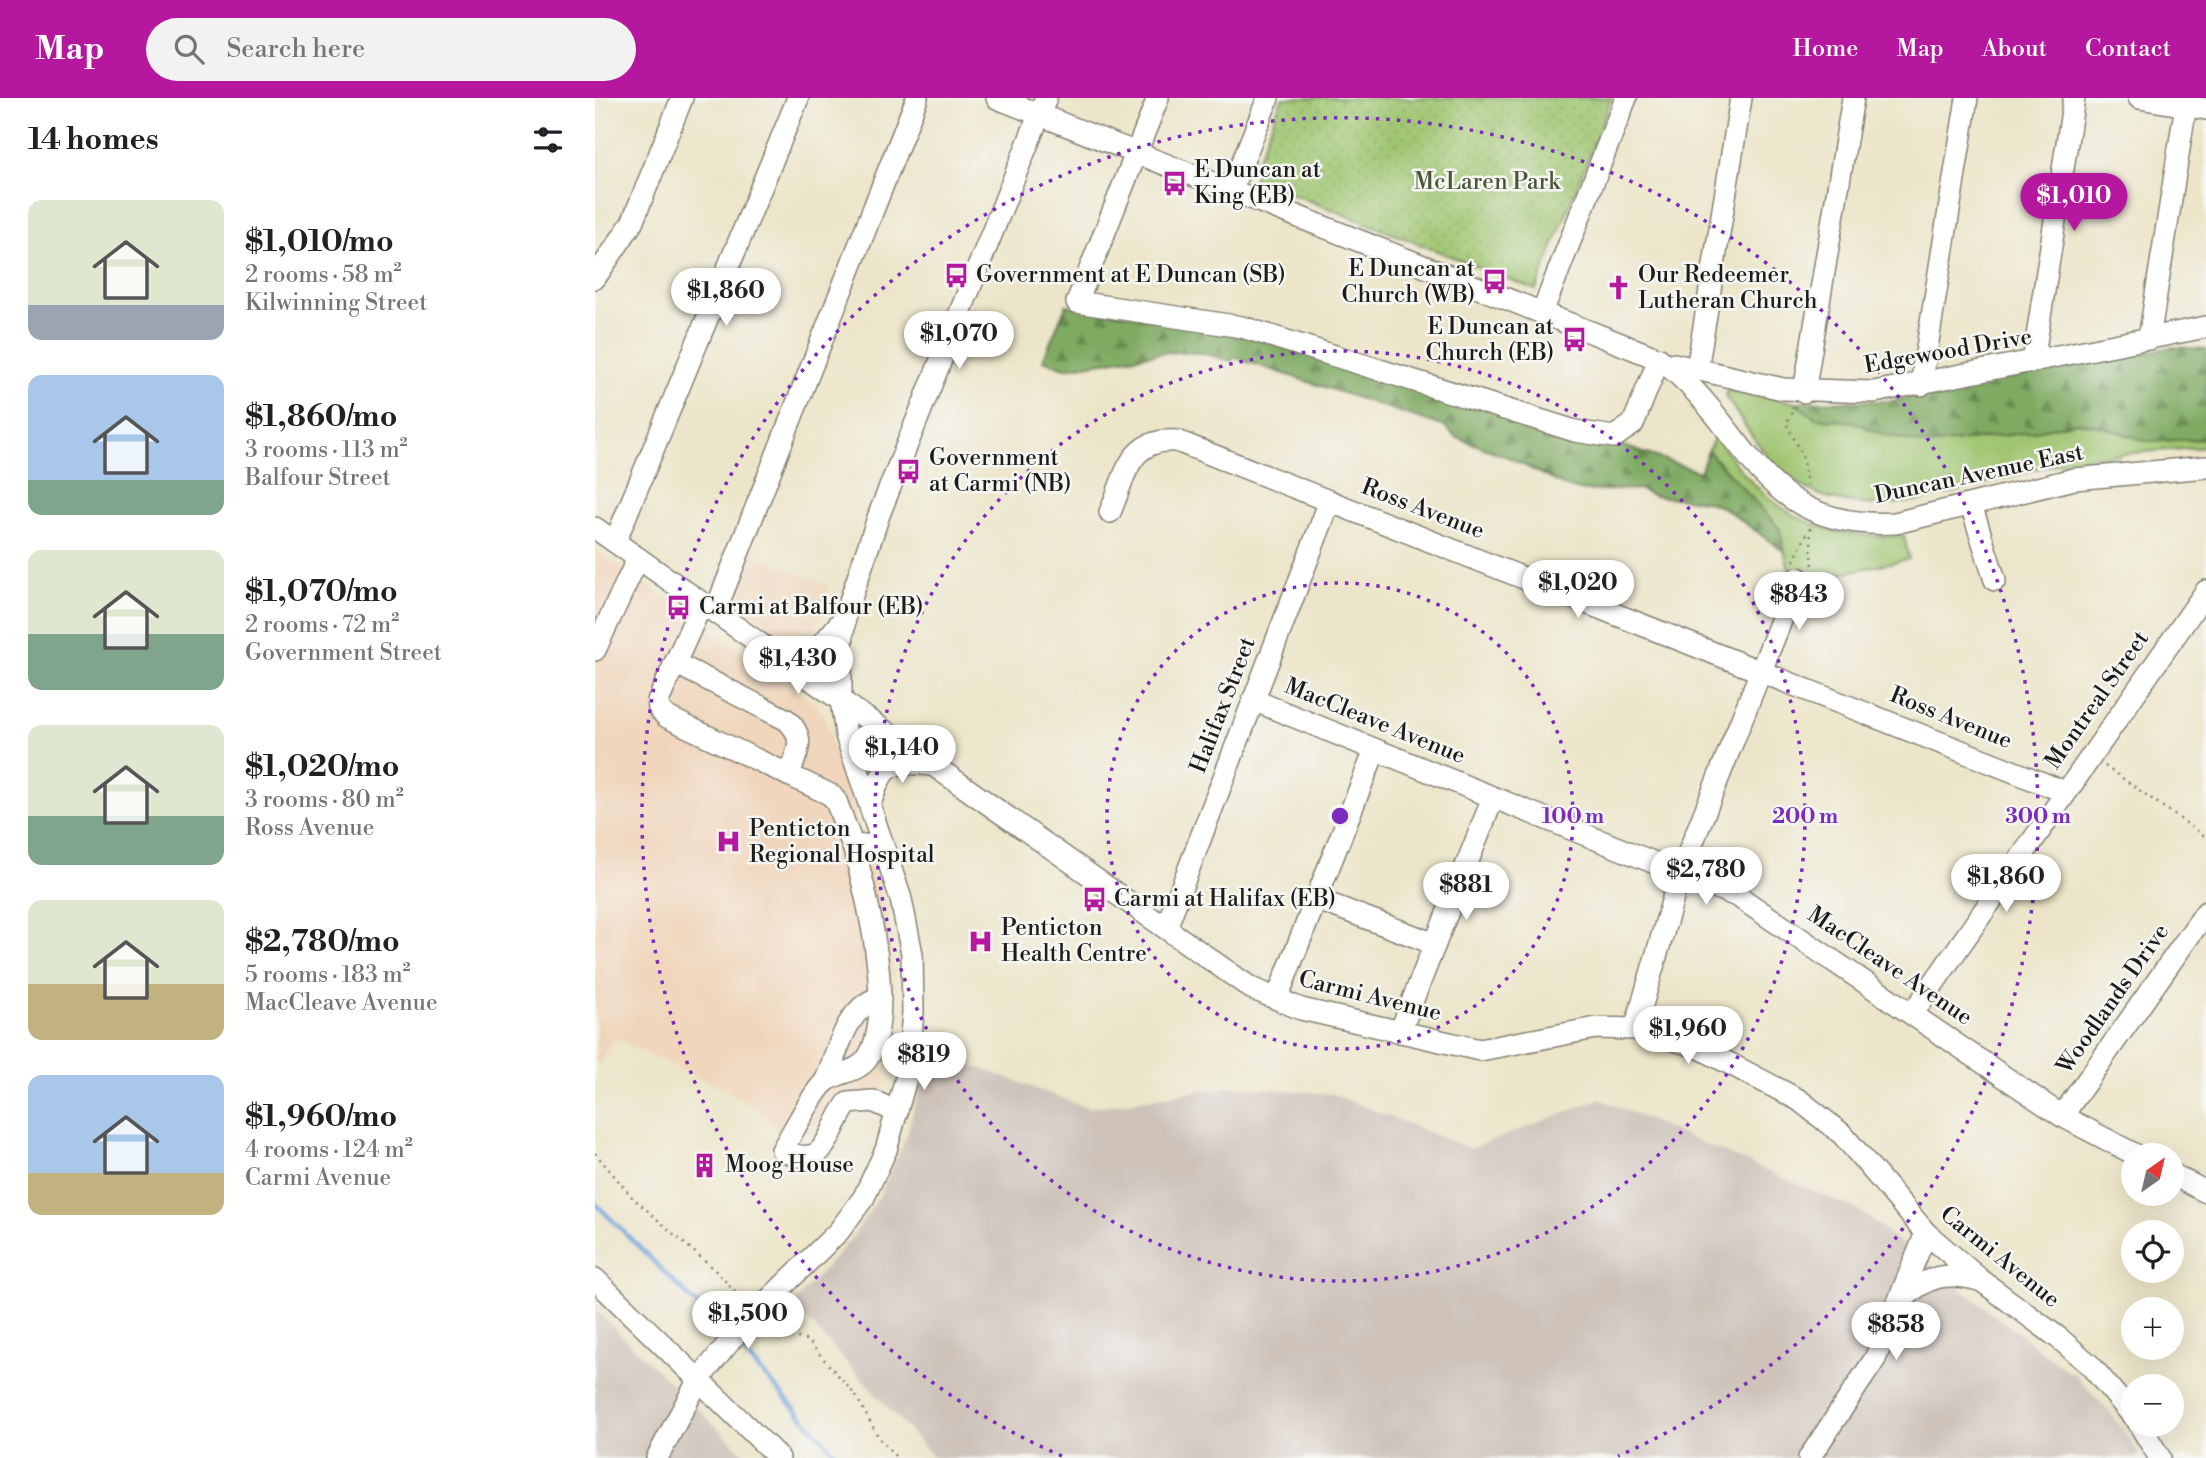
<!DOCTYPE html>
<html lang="en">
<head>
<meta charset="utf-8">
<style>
  body { margin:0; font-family:"Libre Bodoni",serif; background:#f2f2f2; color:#202124; height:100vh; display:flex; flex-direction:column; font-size:26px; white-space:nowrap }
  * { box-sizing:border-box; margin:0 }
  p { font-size:23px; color:#757577 }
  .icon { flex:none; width:38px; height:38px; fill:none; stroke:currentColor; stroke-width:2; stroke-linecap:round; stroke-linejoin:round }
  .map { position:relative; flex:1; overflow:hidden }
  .side { display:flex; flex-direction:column; background:#fff; width:595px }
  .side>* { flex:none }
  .needle { width:46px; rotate:34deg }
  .controls { position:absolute; left:1526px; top:1045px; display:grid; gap:14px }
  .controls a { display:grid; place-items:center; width:63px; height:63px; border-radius:50%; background:#fff; box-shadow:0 7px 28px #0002; font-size:35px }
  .price { position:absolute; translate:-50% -60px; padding:0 16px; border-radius:24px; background:#fff; color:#222; font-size:23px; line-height:46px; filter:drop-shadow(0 2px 4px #0008) }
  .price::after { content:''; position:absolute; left:50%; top:42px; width:21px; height:16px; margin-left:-10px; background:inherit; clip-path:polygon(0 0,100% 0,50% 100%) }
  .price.selected { background:#b5179e; color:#fff }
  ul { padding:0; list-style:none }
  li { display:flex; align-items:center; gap:21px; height:175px; padding:0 28px }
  li span { display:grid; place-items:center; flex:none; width:196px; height:140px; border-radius:14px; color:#555 }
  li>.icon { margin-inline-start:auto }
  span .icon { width:84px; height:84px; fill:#fffc; stroke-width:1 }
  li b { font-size:30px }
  h2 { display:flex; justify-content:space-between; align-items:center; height:84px; padding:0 28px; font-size:30px }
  header { display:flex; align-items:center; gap:42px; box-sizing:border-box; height:98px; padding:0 35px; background:#b5179e; color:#fff }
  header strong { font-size:33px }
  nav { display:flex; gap:38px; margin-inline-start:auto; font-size:24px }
  .search { width:490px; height:63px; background:#f2f2f2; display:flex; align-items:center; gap:18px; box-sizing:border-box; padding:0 24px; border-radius:38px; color:#757577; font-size:26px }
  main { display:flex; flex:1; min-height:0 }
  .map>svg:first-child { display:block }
  .built { fill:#f0d6bc }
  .industrial { fill:#cec2b9 }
  .grass { fill:#9fc56f; stroke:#5e7046; stroke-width:2 }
  .forest { fill:url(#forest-firs); stroke:#4e633f; stroke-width:2 }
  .park { fill:url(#park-dots); stroke:#5e7046; stroke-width:2 }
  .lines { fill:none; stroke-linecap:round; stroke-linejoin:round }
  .stream { stroke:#72a3dc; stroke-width:4.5 }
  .minor-casing { stroke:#848072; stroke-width:24 }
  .path { stroke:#848072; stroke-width:2.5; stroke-dasharray:2 5; stroke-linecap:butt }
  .minor { stroke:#fff; stroke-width:21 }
  .ring { fill:none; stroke:#7b2cbf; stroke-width:3.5; stroke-dasharray:3.5 7 }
  .labels { text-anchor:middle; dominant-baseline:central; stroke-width:5; stroke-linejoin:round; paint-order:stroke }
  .poi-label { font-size:23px; fill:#1c1c1c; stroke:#f6f6f2; text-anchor:start }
  .park-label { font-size:23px; fill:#4a5739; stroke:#f6f6f2 }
  .street-label { font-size:23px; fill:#1c1c1c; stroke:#f6f6f2 }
  .centre { fill:#7b2cbf; stroke:#f6f6f2; stroke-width:3.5 }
  .ring-label { font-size:21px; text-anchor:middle; font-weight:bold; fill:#7b2cbf; stroke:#f6f6f2; stroke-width:5; stroke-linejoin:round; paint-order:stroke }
</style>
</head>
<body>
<header>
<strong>Map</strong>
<div class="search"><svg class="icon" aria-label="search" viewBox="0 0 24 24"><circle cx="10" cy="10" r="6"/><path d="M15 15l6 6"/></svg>Search here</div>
<nav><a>Home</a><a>Map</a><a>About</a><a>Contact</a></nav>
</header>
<main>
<section class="side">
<h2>14 homes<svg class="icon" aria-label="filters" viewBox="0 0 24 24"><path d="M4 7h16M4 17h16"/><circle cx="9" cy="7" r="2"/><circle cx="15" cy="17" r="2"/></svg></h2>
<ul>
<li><span style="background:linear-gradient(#dfe7d0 75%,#9aa5b1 0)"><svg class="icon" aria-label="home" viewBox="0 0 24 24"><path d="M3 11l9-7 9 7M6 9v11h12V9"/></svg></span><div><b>$1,010/mo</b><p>2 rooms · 58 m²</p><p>Kilwinning Street</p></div></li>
<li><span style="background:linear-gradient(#a9c7e8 75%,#7fa58c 0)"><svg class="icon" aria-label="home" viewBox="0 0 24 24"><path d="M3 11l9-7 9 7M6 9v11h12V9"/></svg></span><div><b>$1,860/mo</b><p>3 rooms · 113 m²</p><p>Balfour Street</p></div></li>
<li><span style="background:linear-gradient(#dfe7d0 60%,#7fa58c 0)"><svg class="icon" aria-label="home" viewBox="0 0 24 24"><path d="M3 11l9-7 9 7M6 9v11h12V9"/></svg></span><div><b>$1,070/mo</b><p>2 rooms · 72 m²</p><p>Government Street</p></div></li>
<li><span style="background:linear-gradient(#dfe7d0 65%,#7fa58c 0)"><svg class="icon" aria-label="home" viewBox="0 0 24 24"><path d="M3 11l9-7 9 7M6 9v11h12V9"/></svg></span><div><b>$1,020/mo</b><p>3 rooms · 80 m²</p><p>Ross Avenue</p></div></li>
<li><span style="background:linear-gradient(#dfe7d0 60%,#c2b280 0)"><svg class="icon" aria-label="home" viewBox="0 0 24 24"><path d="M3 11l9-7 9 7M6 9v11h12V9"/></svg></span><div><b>$2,780/mo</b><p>5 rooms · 183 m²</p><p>MacCleave Avenue</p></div></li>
<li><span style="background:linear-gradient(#a9c7e8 70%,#c2b280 0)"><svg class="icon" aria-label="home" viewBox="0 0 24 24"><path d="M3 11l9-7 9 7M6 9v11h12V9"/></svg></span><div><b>$1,960/mo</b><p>4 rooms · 124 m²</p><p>Carmi Avenue</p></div></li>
</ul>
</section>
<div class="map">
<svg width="1611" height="1360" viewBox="0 0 1611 1360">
  <defs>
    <pattern id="forest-firs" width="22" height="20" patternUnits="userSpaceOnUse" patternTransform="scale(1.75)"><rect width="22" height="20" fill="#7faa62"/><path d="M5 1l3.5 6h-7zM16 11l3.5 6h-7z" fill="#678a50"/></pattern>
    <pattern id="park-dots" width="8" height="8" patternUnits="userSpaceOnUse" patternTransform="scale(1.75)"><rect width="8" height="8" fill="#9fc56f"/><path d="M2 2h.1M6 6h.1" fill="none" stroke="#88a960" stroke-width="1.8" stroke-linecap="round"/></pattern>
  </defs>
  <rect width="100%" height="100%" fill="#f6f6f2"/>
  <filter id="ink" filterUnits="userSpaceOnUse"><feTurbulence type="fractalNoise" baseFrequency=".0143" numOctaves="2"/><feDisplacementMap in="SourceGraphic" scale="14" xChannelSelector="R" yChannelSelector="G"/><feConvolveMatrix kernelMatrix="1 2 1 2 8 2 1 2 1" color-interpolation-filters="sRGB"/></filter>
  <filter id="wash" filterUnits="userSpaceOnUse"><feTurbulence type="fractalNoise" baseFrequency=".00686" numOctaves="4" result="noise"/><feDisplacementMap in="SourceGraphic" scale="28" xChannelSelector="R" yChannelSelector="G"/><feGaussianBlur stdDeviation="1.57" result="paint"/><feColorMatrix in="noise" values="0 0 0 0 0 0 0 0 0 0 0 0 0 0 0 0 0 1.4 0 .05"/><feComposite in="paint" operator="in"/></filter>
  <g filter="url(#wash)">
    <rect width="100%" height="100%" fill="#ece5c9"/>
    <g class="built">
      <path d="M 0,451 L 223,608 L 228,616 L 292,821 L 299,870 L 300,916 L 289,992 L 256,997 L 199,1044 L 146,1000 L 19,939 L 5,965 L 0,963 Z"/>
      <path d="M 152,454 L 235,488 L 224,525 L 216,536 L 203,541 L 186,537 L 134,498 Z"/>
    </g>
    <g class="industrial">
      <path d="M 334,951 L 360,964 L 388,971 L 493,1010 L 636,988 L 738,996 L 875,1051 L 1005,1001 L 1265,1113 L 1476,1276 L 1478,1274 L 1515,1315 L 1544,1356 L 1542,1360 L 339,1360 L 198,1206 L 257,1140 L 285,1097 L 312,1037 Z"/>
      <path d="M 0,1211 L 37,1248 L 154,1360 L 0,1360 Z"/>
    </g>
    <g class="grass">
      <path d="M 1132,293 L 1198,304 L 1221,320 L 1259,324 L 1290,337 L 1333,347 L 1436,334 L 1481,324 L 1509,329 L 1551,343 L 1611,341 L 1611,349 C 1567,353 1522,355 1479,362 C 1384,378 1263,451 1181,367 C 1161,347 1146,321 1130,298 Z"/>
      <path d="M 1120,338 C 1169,411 1219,443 1309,438 L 1314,461 L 1220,481 L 1194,472 L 1184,430 L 1113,353 Z"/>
    </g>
    <g class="forest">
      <path d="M 471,207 L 646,234 L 1026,347 L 1105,374 L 1113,353 L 1184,430 L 1190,454 L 1129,410 L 1111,403 L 1059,398 L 1044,391 L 990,393 L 972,389 L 913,359 L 860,339 L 851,329 L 638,259 L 637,263 L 606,255 L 573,254 L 470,270 L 448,262 Z"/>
      <path d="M 1577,249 L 1611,251 L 1611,341 L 1551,343 L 1509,329 L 1481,324 L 1436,334 L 1333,347 L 1290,337 L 1259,324 L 1221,320 L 1198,304 L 1297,303 Z"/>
    </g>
    <path class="park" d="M 687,0 L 1017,0 L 941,192 L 659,81 L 659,71 Z"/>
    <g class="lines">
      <g class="stream">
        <path d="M 0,1105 L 133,1238"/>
        <path d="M 142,1247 L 245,1360"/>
      </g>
    </g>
  </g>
  <g filter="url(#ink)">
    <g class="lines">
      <defs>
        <g id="minor">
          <path d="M 402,0 L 1064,261 C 1155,328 1161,433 1300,425 L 1479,381 L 1611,369"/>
          <path d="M 563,0 L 482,204 L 647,229 L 980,333 L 1019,339 L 1038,326 L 1064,261"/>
          <path d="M 1544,0 L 1611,11"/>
          <path d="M 637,90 L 673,0"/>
          <path d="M 0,180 L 37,125 L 87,0"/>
          <path d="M 947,215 L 1031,0"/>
          <path d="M 1554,241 L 1592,0"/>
          <path d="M 1438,264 L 1479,0"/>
          <path d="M 1079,266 L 1188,291 L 1279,294 L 1611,229"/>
          <path d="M 1102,272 L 1146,0"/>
          <path d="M 1326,287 L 1372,0"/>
          <path d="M 1209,294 L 1258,0"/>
          <path d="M 1376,407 L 1400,482"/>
          <path d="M 515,414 C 531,377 534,339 582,343 L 1470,694"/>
          <path d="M 0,430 L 656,890 L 706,911 L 885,952 L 1001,930 L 1040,931 L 1103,949 L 1204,1002 L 1247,1036 L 1331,1135 L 1387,1183 L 1465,1241 L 1496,1268 L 1538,1318"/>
          <path d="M 20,444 L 203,0"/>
          <path d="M 107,505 L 63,603 L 64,611 L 72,619 L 236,697 L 241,703 L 259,751 L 270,747"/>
          <path d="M 120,514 L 322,0"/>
          <path d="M 0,552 L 43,460"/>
          <path d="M 184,559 C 218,562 230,544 249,520"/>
          <path d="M 80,565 L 192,622 C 212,641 202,655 193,677"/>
          <path d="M 658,602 L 1144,799 L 1467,1018 L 1541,1057"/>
          <path d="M 275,706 C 289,665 293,663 336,667"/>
          <path d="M 259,751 C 272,798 302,918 272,961 C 262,975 242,974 230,984 C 218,994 197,1036 187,1052 C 234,1074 230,1035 253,1005 L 278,1003 L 302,1014"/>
          <path d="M 721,801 L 840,846"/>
          <path d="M 571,830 L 735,403"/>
          <path d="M 682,900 L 780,652"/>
          <path d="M 1318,915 L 1611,493"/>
          <path d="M 1040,931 L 1085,776 L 1203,480"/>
          <path d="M 805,934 L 898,700"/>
          <path d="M 230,984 C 242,955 251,910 283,900"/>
          <path d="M 1467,1018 L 1611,814"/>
          <path d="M 1577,1076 L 1611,1094"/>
          <path d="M 0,1181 L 184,1360"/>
          <path d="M 1307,1202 C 1331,1178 1351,1173 1384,1182"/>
          <path d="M 1544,1326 L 1565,1360"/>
          <path d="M 62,1360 L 104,1281 L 150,1225 L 244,1133 L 269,1099 L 291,1052 L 313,973 L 318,914 L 317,856 L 306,801 L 251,637 L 246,602 L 246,555 L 250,518 L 285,414 L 451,0"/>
          <path d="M 1214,1360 L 1280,1261 L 1331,1135"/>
        </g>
      </defs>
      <use href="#minor" class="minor-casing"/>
      <g class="path">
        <path d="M 1201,309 L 1191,325 L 1207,356 L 1212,387"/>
        <path d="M 1215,430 L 1218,469"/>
        <path d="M 1199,463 L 1214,431"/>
        <path d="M 1510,668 L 1611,739"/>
        <path d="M 0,1055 L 37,1099 L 123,1175 L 148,1203"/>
        <path d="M 175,1235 C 188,1241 200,1237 213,1243 L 261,1298 L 284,1340 L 302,1360"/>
      </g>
      <use href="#minor" class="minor"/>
    </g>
  </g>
  <g class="ring">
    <circle cx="745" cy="718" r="233"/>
    <circle cx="745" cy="718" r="465"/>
    <path d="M467 1358A698 698 0 1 1 1023 1358"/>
  </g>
  <defs>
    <symbol id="bus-bare" viewBox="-9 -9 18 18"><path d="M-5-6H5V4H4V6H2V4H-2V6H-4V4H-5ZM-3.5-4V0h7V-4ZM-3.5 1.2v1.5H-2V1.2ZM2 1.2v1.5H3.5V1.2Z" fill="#b5179e" stroke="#f6f6f2" stroke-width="2.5" paint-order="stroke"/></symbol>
    <symbol id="church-bare" viewBox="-9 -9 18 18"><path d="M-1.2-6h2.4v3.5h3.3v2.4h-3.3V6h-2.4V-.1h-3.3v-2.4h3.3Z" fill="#b5179e" stroke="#f6f6f2" stroke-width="2.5" paint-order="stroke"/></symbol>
    <symbol id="hospital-bare" viewBox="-9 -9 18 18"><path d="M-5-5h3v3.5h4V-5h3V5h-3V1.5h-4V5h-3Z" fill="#b5179e" stroke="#f6f6f2" stroke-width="2.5" paint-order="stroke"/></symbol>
    <symbol id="building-bare" viewBox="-9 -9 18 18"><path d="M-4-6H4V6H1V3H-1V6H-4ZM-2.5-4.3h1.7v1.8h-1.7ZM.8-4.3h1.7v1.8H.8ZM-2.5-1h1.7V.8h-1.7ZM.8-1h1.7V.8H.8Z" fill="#b5179e" stroke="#f6f6f2" stroke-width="2.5" paint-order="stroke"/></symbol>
  </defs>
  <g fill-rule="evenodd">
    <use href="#bus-bare" x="562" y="68" width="35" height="35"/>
    <use href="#bus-bare" x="344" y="160" width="35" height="35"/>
    <use href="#bus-bare" x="882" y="166" width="35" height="35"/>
    <use href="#church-bare" x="1006" y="172" width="35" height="35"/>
    <use href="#bus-bare" x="962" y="224" width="35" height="35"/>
    <use href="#bus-bare" x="296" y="356" width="35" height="35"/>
    <use href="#bus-bare" x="66" y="492" width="35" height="35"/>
    <use href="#hospital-bare" x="116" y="726" width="35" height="35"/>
    <use href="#bus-bare" x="482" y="784" width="35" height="35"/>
    <use href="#hospital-bare" x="368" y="826" width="35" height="35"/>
    <use href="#building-bare" x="92" y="1050" width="35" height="35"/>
  </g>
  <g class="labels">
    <g class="poi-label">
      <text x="599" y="72">E Duncan at<tspan x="599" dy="26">King (EB)</tspan></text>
      <text x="880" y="171" text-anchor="end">E Duncan at<tspan x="880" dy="26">Church (WB)</tspan></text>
      <text x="381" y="177">Government at E Duncan (SB)</text>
      <text x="1043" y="177">Our Redeemer<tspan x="1043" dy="26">Lutheran Church</tspan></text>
      <text x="959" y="229" text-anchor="end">E Duncan at<tspan x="959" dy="26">Church (EB)</tspan></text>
      <text x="334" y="360">Government<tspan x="334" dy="26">at Carmi (NB)</tspan></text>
      <text x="104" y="509">Carmi at Balfour (EB)</text>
      <text x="154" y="731">Penticton<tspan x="154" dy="26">Regional Hospital</tspan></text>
      <text x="519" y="801">Carmi at Halifax (EB)</text>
      <text x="406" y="830">Penticton<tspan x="406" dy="26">Health Centre</tspan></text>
      <text x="130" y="1067">Moog House</text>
    </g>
    <g class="park-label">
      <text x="892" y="84">McLaren Park</text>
    </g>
    <g class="street-label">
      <text transform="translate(1353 253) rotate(-10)">Edgewood Drive</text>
      <text transform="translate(1384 376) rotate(-12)">Duncan Avenue East</text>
      <text transform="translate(828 411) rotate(21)">Ross Avenue</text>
      <text transform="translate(1502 602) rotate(-55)">Montreal Street</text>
      <text transform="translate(628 607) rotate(-69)">Halifax Street</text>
      <text transform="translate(1356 620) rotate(22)">Ross Avenue</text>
      <text transform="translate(780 623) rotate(22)">MacCleave Avenue</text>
      <text transform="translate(1295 868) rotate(34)">MacCleave Avenue</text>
      <text transform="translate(775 898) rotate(14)">Carmi Avenue</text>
      <text transform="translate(1518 901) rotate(-55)">Woodlands Drive</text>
      <text transform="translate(1405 1159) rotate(39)">Carmi Avenue</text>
    </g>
  </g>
  <circle cx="745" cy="718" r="10" class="centre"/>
  <g class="ring-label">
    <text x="978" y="725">100 m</text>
    <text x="1210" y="725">200 m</text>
    <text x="1443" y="725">300 m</text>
  </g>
</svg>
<div class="controls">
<a><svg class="needle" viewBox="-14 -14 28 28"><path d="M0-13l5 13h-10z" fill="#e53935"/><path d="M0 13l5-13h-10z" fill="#757577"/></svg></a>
<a><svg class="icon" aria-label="locate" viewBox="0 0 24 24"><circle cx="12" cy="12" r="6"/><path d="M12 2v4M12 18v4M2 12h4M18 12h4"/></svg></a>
<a>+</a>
<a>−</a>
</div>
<b class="price selected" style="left:1479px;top:135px">$1,010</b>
<b class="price" style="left:131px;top:230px">$1,860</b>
<b class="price" style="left:364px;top:273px">$1,070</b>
<b class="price" style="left:983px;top:522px">$1,020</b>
<b class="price" style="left:1204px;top:534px">$843</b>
<b class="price" style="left:203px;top:598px">$1,430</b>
<b class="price" style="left:307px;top:687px">$1,140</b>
<b class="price" style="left:1111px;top:809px">$2,780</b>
<b class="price" style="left:1411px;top:816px">$1,860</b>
<b class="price" style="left:871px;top:824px">$881</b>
<b class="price" style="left:1093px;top:968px">$1,960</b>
<b class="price" style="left:329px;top:994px">$819</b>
<b class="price" style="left:153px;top:1253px">$1,500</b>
<b class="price" style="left:1301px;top:1264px">$858</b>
</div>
</main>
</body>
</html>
